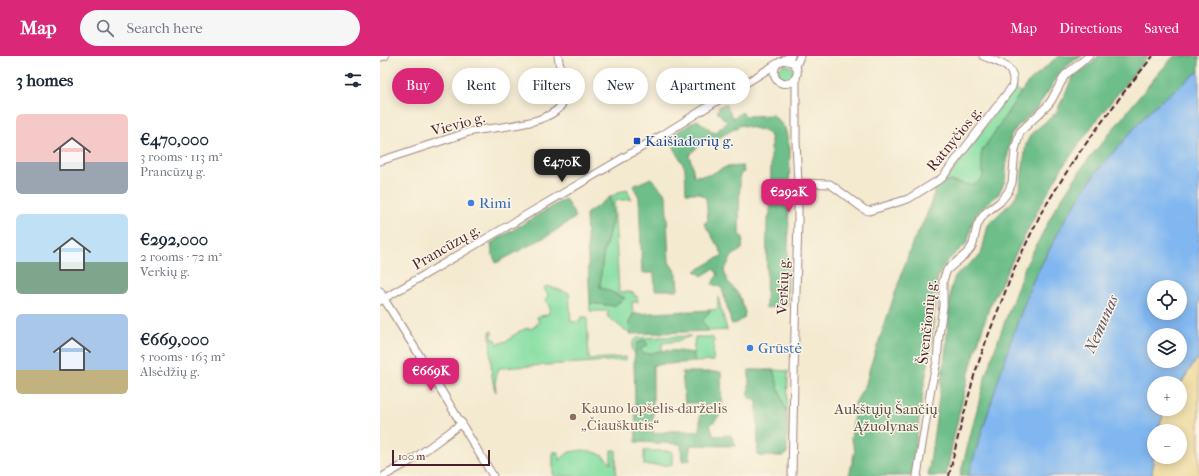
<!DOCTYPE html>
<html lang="en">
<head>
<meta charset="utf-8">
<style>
  body { margin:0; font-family:"IM FELL French Canon",serif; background:#f6f6f7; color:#1f2937; height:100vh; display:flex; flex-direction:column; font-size:15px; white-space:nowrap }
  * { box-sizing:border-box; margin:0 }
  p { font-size:13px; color:#747a83 }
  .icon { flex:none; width:22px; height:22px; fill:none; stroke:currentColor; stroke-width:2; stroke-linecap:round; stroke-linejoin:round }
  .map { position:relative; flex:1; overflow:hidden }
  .sheet { display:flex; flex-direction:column; background:#fff; width:380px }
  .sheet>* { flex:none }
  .banner { position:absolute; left:12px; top:12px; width:380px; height:36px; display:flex; gap:8px }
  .fabs { position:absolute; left:767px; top:224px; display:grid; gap:8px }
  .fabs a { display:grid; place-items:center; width:40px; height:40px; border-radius:50%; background:#fff; box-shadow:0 2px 10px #0003; font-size:20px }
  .scale { position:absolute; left:12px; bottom:10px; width:98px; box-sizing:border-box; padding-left:4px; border:2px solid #4a1f2b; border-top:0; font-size:11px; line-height:14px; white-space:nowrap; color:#4a1f2b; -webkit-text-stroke:3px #fcf5e5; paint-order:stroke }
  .price { position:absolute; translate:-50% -34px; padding:0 9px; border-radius:8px; background:#db2777; color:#fff; font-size:13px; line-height:26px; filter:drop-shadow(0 1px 2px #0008) }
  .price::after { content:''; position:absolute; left:50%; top:24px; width:12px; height:9px; margin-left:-6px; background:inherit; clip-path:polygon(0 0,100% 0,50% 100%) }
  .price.current { background:#222; color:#fff }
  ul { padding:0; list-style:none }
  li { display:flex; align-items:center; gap:12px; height:100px; padding:0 16px }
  li span { display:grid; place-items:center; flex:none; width:112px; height:80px; border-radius:6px; color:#555 }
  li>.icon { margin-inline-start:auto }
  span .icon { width:48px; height:48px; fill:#fffc; stroke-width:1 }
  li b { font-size:17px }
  h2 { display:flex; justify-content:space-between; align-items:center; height:48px; padding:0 16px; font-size:17px }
  .pill { padding:0 14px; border-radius:18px; background:#fff; box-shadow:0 2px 10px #0003; font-size:14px; line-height:36px }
  .pill.current { background:#db2777; color:#fff }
  header { display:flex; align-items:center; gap:24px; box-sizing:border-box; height:56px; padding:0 20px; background:#db2777; color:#fff }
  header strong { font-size:19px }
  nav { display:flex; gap:22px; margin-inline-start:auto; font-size:14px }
  .search { width:280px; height:36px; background:#f6f6f7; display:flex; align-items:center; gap:10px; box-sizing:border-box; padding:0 14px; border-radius:22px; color:#747a83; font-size:15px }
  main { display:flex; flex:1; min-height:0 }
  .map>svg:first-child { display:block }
  .green { fill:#87dfa3; stroke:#687f67 }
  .forest { fill:#6dbe89; stroke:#5c6e5a }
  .sand { fill:#eeda9e; stroke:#9c7c64 }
  .water { fill:#81b7f0; stroke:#666b8e; fill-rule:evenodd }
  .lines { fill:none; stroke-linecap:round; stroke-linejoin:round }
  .minor-casing { stroke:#9f847e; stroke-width:9 }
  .minor { stroke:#fff; stroke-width:7 }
  .rail { stroke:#4a1f2b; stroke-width:2; stroke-dasharray:6 3; stroke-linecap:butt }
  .transit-dot { fill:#1a4fb4; stroke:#fcf5e5; stroke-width:1.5 }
  .shop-dot { fill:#3f7fe0; stroke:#fcf5e5; stroke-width:1.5 }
  .education-dot { fill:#8d6e63; stroke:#fcf5e5; stroke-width:1.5 }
  .labels { text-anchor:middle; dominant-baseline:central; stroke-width:3; stroke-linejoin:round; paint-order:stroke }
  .street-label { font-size:15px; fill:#4a1f2b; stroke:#fcf5e5 }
  .transit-label { font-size:15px; fill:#164399; stroke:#fcf5e5; text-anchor:start }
  .shop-label { font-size:15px; fill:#366cbe; stroke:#fcf5e5; text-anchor:start }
  .education-label { font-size:15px; fill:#785e54; stroke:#fcf5e5; text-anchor:start }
  .park-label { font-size:15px; fill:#594f49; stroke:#fcf5e5 }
  .water-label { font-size:16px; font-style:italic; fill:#5d5470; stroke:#fcf5e5 }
</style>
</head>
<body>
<header>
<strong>Map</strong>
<div class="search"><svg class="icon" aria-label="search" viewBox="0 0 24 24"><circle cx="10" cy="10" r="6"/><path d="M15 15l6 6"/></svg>Search here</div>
<nav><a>Map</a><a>Directions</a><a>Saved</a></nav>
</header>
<main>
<section class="sheet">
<h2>3 homes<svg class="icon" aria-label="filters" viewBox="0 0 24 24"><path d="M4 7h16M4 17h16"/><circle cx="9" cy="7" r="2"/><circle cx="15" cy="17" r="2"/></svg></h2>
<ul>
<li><span style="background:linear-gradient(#f6c9c9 60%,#9aa5b1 0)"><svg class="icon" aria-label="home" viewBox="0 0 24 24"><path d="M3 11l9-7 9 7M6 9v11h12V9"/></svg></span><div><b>€470,000</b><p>3 rooms · 113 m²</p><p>Prancūzų g.</p></div></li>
<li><span style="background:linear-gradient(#bfe0f5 60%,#7fa58c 0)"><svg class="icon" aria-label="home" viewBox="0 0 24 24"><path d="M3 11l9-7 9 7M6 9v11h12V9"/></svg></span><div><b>€292,000</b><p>2 rooms · 72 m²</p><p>Verkių g.</p></div></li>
<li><span style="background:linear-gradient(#a9c7e8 70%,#c2b280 0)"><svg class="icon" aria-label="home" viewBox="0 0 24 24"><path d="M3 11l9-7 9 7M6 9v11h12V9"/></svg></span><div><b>€669,000</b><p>5 rooms · 163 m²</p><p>Alsėdžių g.</p></div></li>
</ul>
</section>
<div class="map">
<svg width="819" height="420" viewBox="0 0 819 420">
  <rect width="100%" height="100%" fill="#fcf5e5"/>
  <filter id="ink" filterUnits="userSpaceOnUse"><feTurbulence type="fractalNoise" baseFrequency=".025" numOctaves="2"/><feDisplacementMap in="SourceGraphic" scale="8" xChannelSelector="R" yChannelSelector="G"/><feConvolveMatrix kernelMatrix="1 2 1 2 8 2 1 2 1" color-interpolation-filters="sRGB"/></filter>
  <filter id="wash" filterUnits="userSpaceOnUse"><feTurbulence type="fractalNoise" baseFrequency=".012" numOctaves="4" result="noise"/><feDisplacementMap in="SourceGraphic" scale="16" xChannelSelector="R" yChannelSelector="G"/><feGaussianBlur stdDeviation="0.9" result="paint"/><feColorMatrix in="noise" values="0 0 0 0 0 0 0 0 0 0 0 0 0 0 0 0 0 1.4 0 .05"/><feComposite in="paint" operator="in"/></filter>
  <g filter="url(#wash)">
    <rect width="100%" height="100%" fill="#f4ead0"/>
    <g class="green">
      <circle cx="406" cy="16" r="7"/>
      <path d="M 633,32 L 641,36 L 602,95 L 601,101 L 603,121 C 593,136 583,125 570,125 C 567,126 563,127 560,127 L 572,117 Z"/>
      <path d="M 247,133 L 251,143 L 234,145 L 239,236 L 250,236 L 254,237 L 254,240 L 257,240 L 258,246 L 252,246 L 253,258 L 249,267 L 250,278 L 227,260 L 229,255 L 210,255 L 210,247 L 234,250 L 244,242 L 220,231 L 223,200 L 233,161 L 230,141 Z"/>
      <path d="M 167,230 L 189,237 L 191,266 L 201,265 L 201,261 L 207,261 L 209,303 L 246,301 L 246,304 L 119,312 L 115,326 L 116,336 C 110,325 111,291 110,277 L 111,274 L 113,278 L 111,278 L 114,284 L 116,283 L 118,288 L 129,284 L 129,283 L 132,281 L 132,280 L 138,277 L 138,276 L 145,273 L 149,272 L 150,273 L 156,270 L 156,268 L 159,266 L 157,261 L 169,258 L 168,256 L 171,254 L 165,243 L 168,240 L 164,232 Z"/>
      <path d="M 338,241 L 347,274 L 329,275 L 322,265 L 331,254 L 338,253 Z"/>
      <path d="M 311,280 L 297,285 L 282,287 L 282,295 L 266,298 L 262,297 L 257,287 L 255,298 L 252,293 C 253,287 253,284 258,282 Z"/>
      <path d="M 315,281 L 332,281 L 334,283 L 333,305 L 315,306 L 313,297 Z"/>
      <path d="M 393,314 L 408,315 L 408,316 L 407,358 Z"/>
      <path d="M 203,394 C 216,396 222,397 231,408 L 231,394 L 236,394 L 236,420 L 173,420 L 173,396 L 179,396 L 179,405 L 189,396 Z"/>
      <rect x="264" y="395" width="28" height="14"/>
    </g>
    <g class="forest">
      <path d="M 678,0 L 702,0 L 692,6 L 680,16 L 673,28 L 656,53 L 636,72 L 631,80 L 627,103 L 625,125 L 618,139 L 603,151 L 594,161 L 587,187 L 567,205 L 561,214 L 557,224 L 550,298 L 544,329 L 531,420 L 469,420 L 475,394 L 471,384 L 475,347 L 486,328 L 490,311 L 533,185 C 541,172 548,158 552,143 C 554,138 554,132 558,129 C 571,117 590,140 603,121 L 601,101 L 602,95 L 646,29 Z"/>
      <path d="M 718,0 L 768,0 L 715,66 L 682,112 L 658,154 L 634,201 L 609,252 L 591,309 L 575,375 L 566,420 L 548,420 L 566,292 L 571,233 L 575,220 L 601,199 L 608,169 L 617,160 L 633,145 L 640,132 L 646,88 L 651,78 L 676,57 L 693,21 L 714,6 Z"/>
      <path d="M 794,0 L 819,0 L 819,15 L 773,51 L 716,116 L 687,160 L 652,227 L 630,287 L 588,420 L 580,420 L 606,318 L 632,246 L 645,211 L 675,153 L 703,110 L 777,19 Z"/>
      <path d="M 345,48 L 353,62 L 362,56 L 366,60 L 393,59 L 405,72 L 410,93 L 407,249 L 386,252 L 387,167 L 390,157 L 391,111 L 391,81 L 385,75 L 361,69 L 333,85 L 331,81 L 324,85 L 309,99 L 312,108 L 314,120 L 329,119 L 346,111 L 363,110 L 364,116 L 360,118 L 359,179 L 363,181 L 362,193 L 352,200 L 344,215 L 348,226 L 359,239 L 365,256 L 364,262 L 357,267 L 352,268 L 351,266 L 342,232 L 332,228 L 338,218 L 333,213 L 322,220 L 315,215 L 343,199 L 324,167 L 328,165 L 326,142 L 319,137 L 306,137 L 305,112 L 289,82 L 297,76 L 317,64 L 335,77 L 347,66 L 337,56 L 340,50 Z"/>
      <path d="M 271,122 L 286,139 L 289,206 L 297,218 L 298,234 L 275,234 L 274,217 L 262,217 L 259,141 L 253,130 Z"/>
      <path d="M 230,141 L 233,161 L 223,200 L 220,231 L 245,242 L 234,250 L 210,247 L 206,158 Z"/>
      <path d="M 185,143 L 196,161 L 169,179 L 116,207 L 112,197 L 111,187 Z"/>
      <path d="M 331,254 L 322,265 L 329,275 L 250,278 L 249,267 L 253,258 Z"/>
      <path d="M 265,284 L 268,289 L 261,293 L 262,297 C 268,299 275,296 281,295 C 291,294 303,295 313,297 L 315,306 L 273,309 L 273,378 L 291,375 L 320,375 L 320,347 L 305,347 L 302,316 L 341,316 L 342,357 L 330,370 L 334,380 L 351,379 L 356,390 L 310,389 L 310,404 L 302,405 L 301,388 L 256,386 L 254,304 L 257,287 Z"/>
      <path d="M 369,314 L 393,314 L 407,358 L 407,397 L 403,400 L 378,400 L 377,345 L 369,342 Z"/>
    </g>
    <path class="sand" d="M 819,301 L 819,420 L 772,420 L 774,397 L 774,401 L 800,401 L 800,375 L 778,375 L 785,353 L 800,353 L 800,329 L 812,310 Z"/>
    <path class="water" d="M 819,15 L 819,301 L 812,310 L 800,329 L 800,327 L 774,327 L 774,353 L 785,353 L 778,375 L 774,375 L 774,397 L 772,420 L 588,420 L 630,287 L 652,227 L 687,160 L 716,116 L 773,51 ZM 774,231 L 800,231 L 800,257 L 774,257 ZM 774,279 L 800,279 L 800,305 L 774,305 Z"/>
  </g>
  <g filter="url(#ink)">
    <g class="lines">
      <defs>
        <g id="minor">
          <path d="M 0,1 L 5,0"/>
          <path d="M 397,8 C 389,20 399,32 412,26 C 419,20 419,12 412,6 L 404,4"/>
          <path d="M 416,10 L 420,0"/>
          <path d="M 0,105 L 89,76 C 112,70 184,71 185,38 L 178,0"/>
          <path d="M 418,127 L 450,128 L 485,154 L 489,155 L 528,143 L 562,122 L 632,31 C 638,10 619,7 603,0"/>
          <path d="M 0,235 L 4,243 L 50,316 L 113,420"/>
          <path d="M 0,245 L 284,78 L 398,7 L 411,0"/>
          <path d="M 4,420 L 32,404 L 82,367"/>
          <path d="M 412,420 L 415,273 L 418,164 L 418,127 L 416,85 L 416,21"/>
          <path d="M 537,420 L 551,332 L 557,306 L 559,280 L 563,250 L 563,225 L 565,219 L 567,214 L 587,197 L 591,192 L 593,188 L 597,170 L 600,164 L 605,157 L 620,146 L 628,136 L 632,127 L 635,94 L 640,76 L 666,51 L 671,45 L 685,19 L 709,0"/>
        </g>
      </defs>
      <use href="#minor" class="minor-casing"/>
      <use href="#minor" class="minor"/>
      <path class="rail" d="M 569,420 L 577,385 L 594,320 L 606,285 L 635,211 L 661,157 L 696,101 L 744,36 L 773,0"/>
    </g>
  </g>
  <rect class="transit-dot" x="253" y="81" width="8" height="8" rx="2"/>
  <g class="shop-dot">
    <circle cx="91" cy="147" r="4"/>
    <circle cx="370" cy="292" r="4"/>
  </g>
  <circle class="education-dot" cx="193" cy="361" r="4"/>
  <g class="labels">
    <g class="street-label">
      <text transform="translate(78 68) rotate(-15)">Vievio g.</text>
      <text transform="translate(574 83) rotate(-51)">Ratnyčios g.</text>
      <text transform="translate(66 191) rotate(-30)">Prancūzų g.</text>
      <text transform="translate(403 230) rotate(-88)">Verkių g.</text>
      <text transform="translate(547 266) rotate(-84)">Švenčionių g.</text>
    </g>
    <g class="transit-label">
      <text x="265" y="85">Kaišiadorių g.</text>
    </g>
    <g class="shop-label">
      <text x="99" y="147">Rimi</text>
      <text x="378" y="292">Grūstė</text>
    </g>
    <g class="education-label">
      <text x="201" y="352">Kauno lopšelis-darželis<tspan x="201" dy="17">„Čiauškutis“</tspan></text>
    </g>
    <g class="park-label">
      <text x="506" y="353">Aukštųjų Šančių<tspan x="506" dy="17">Ąžuolynas</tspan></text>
    </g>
    <g class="water-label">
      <text transform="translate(721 268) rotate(-66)">Nemunas</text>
    </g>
  </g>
</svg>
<div class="fabs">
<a><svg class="icon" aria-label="locate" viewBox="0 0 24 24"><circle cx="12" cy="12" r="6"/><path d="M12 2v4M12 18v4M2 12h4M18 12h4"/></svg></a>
<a><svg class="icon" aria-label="layers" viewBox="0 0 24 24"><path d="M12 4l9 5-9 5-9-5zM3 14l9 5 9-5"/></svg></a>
<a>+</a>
<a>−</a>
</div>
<div class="scale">100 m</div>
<b class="price current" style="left:182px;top:127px">€470K</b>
<b class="price" style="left:409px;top:157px">€292K</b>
<b class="price" style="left:51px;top:336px">€669K</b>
<div class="banner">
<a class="pill current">Buy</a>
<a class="pill">Rent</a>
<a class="pill">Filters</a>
<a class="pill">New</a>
<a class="pill">Apartment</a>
</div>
</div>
</main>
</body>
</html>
